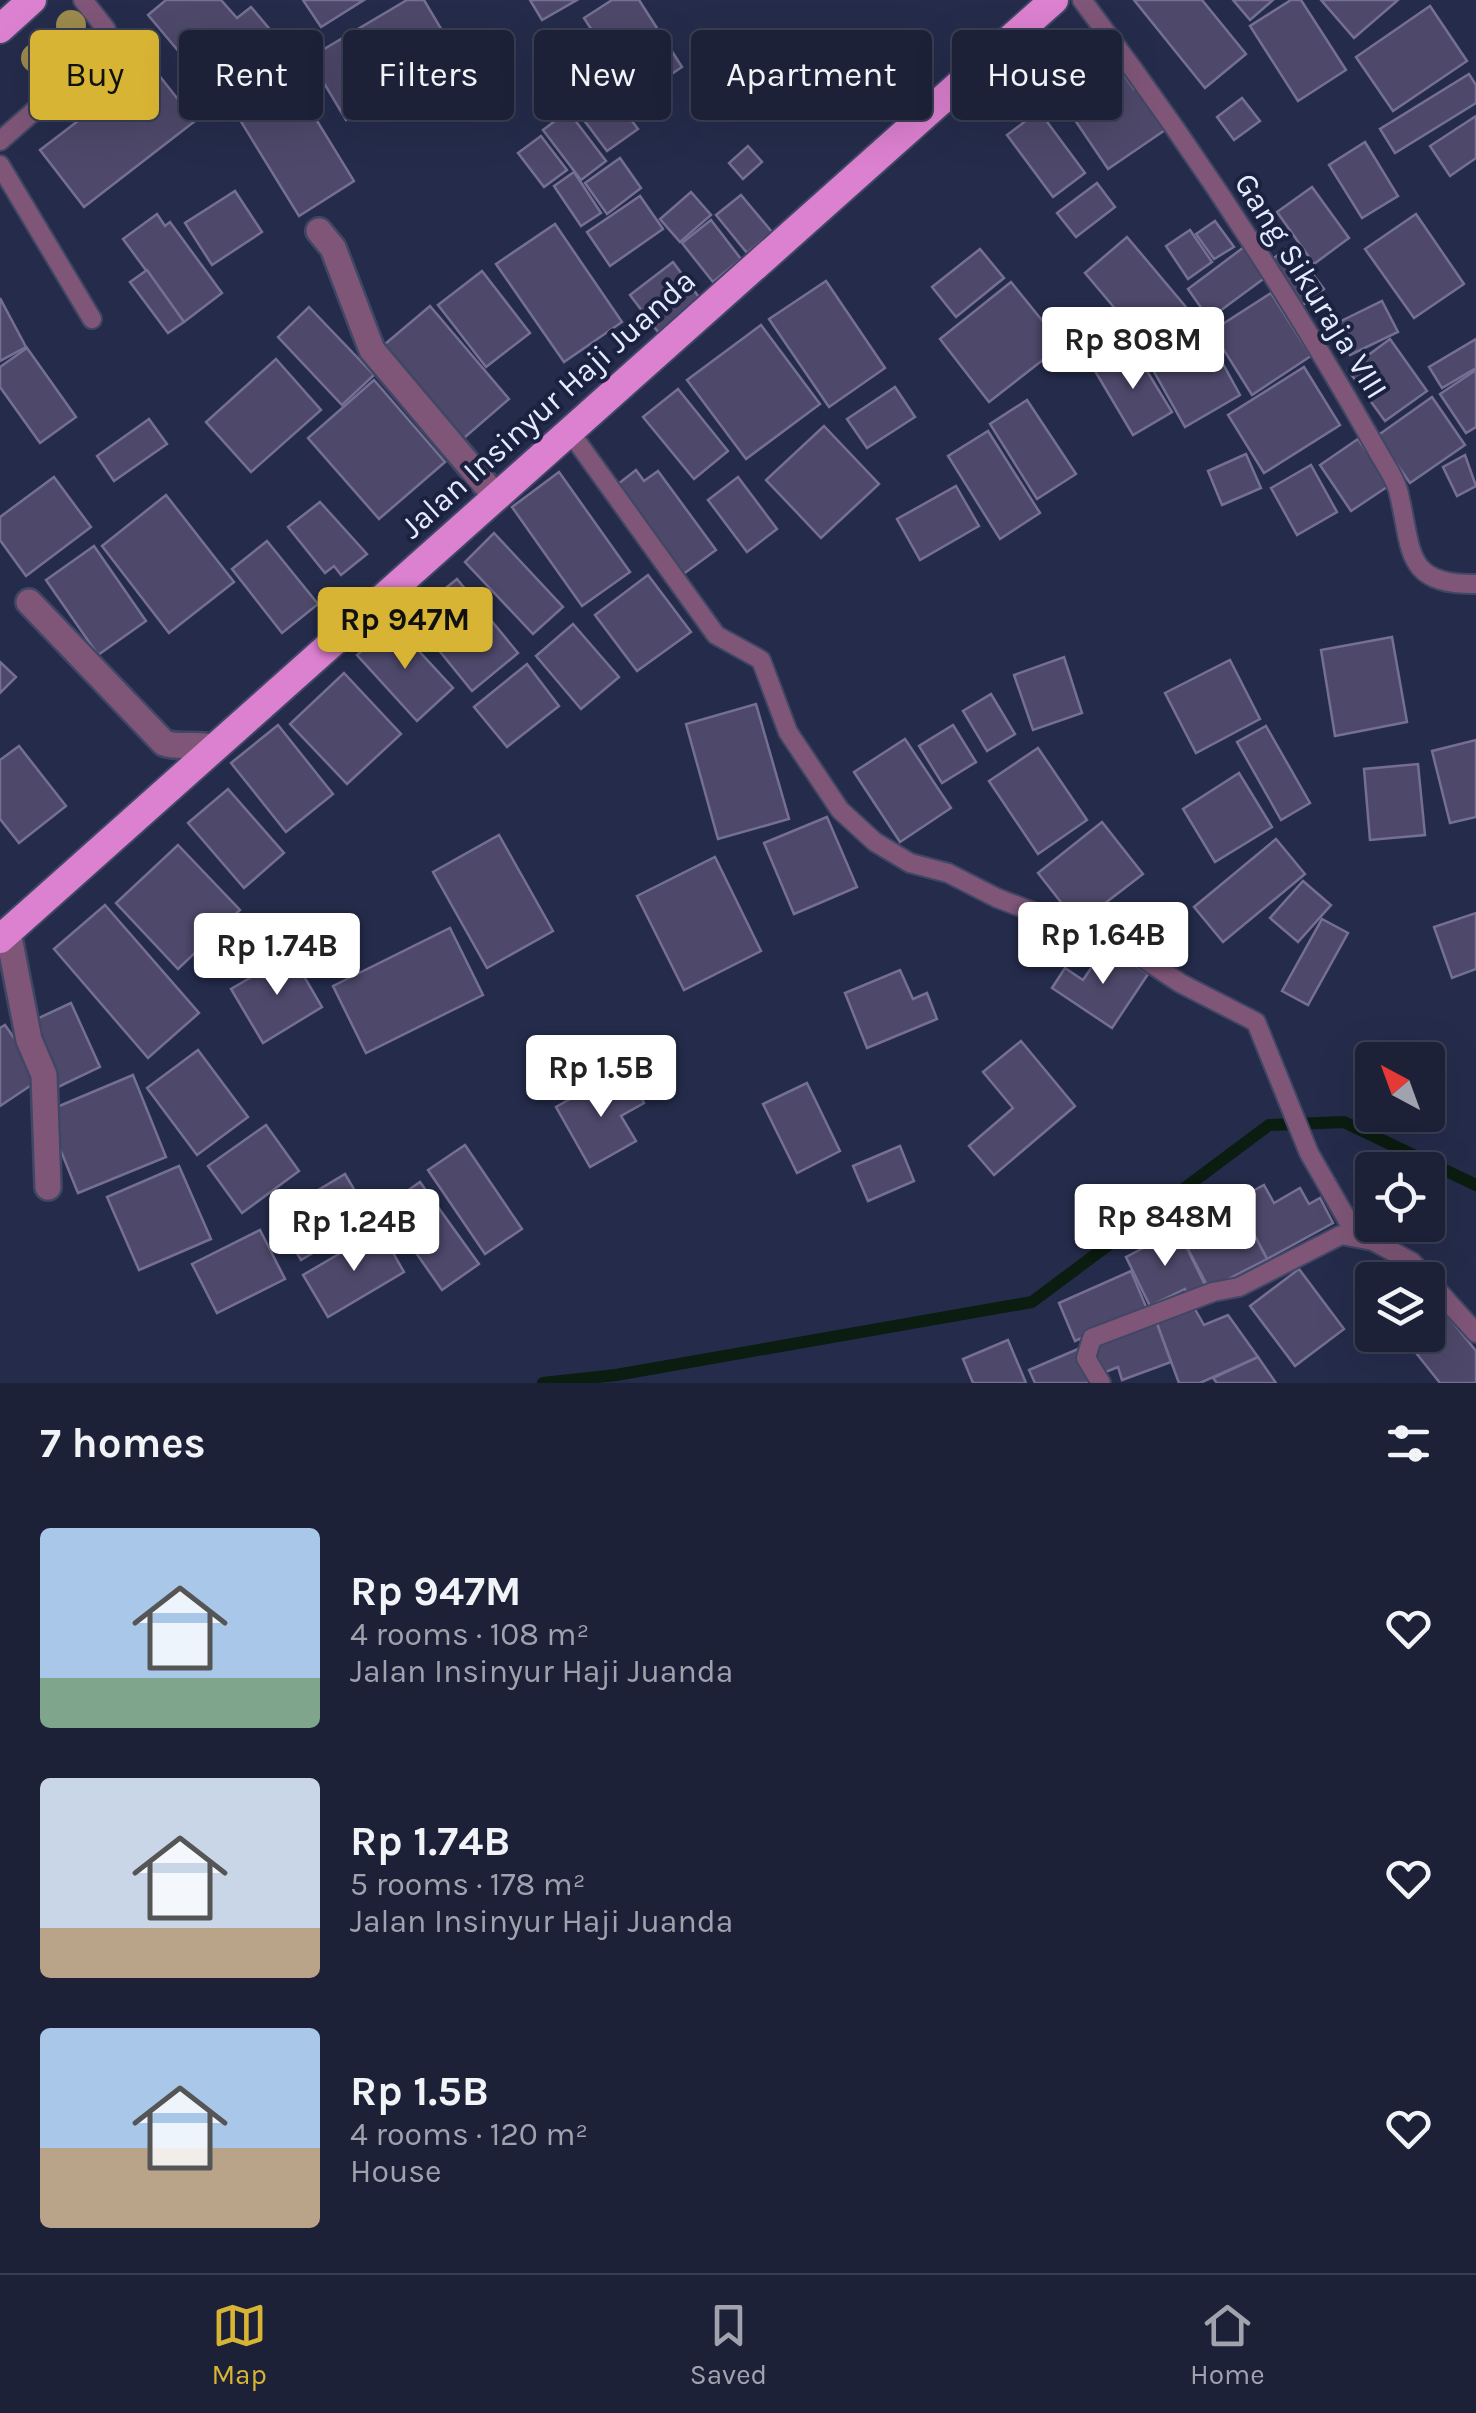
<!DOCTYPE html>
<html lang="en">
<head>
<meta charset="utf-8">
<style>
  body { margin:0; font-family:Karla,sans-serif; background:#252940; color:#f1f3f6; height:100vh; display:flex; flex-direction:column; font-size:38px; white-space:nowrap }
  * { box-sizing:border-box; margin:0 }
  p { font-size:32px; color:#a0a3ae }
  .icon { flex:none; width:55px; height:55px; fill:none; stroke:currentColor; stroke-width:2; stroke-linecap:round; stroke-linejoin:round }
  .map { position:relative; height:1383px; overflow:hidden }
  .panel { display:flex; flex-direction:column; background:#1c2138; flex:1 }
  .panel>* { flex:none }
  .top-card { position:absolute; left:30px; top:30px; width:1418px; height:90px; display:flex; gap:20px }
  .needle { width:65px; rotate:319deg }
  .buttons { position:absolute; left:1355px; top:1042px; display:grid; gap:20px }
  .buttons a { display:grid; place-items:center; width:90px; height:90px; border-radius:10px; background:#1c2138; box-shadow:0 10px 40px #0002,0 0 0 2px #3a3e53; font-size:50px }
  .price { position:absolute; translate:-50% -85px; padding:0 22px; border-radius:10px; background:#fff; color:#222; font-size:32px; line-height:65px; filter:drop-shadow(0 2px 5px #0008) }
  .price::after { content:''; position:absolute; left:50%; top:60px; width:30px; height:22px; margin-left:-15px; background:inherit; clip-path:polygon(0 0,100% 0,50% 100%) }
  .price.on { background:#d8b434; color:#111 }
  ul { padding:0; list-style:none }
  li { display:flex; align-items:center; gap:30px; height:250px; padding:0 40px }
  li span { display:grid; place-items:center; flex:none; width:280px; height:200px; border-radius:10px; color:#555 }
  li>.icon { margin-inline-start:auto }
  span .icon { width:120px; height:120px; fill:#fffc; stroke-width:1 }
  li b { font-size:42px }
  h2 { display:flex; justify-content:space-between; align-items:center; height:120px; padding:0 40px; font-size:42px }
  .chip { padding:0 35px; border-radius:10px; background:#1c2138; box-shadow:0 10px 40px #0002,0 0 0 2px #3a3e53; font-size:35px; line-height:90px }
  .chip.on { background:#d8b434; color:#111 }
  .dock { display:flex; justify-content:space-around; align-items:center; height:140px; border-top:2px solid #3a3e53; background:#1c2138; font-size:28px; color:#a0a3ae }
  .dock a { display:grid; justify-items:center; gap:5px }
  .dock .on { color:#d8b434 }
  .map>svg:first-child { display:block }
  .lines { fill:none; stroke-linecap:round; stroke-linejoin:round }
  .stream { stroke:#0b1c10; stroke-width:12 }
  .building { fill:#4e486a; stroke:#756f93; stroke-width:2.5 }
  .service-casing { stroke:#404764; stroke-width:22 }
  .minor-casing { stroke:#404764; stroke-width:30 }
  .trunk-casing { stroke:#404764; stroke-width:32 }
  .service { stroke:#7f5678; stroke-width:18 }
  .minor { stroke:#7f5678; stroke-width:25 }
  .trunk { stroke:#dc80d0; stroke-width:28 }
  .tree { fill:#9c8a4d }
  .labels { text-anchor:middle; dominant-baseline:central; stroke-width:8; stroke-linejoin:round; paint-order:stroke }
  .street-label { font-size:32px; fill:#e5ebff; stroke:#1b2240 }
</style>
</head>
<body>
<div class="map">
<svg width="1476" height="1383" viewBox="0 0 1476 1383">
  <rect width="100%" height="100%" fill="#252c4b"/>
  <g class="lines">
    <path class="stream" d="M 543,1383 L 616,1375 L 1032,1302 L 1269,1125 L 1344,1122 L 1476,1185"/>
  </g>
  <g class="building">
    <path d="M 166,0 L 221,0 L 237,18 L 251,7 L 294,58 L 269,80 L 250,59 L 212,91 L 148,15 Z"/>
    <path d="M 303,0 L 364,0 L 321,27 Z"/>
    <path d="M 407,0 L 424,0 L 456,54 L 346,120 L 309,58 Z"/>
    <path d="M 530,0 L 577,0 L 542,20 Z"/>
    <path d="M 612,0 L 639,0 L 682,67 L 636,98 L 584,18 Z"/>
    <path d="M 1134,0 L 1202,0 L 1246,54 L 1205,88 Z"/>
    <path d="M 1233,0 L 1273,0 L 1250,20 Z"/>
    <path d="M 1291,0 L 1301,0 L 1346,70 L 1298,101 L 1250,26 Z"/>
    <path d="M 1321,0 L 1398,0 L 1354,38 Z"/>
    <path d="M 1430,6 L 1467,61 L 1393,111 L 1356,57 Z"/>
    <path d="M 1111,55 L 1134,89 L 1142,84 L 1171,126 L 1108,169 L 1056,92 Z"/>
    <path d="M 151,65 L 195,121 L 84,207 L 40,150 Z"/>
    <path d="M 593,70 L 638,129 L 607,151 L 563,92 Z"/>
    <path d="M 1469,74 L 1476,85 L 1476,103 L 1395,153 L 1380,129 Z"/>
    <path d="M 295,85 L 354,181 L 299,216 L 240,120 Z"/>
    <path d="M 1242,98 L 1260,121 L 1234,140 L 1217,117 Z"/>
    <path d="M 568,111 L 606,161 L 581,180 L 543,130 Z"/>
    <path d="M 1039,111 L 1085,173 L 1053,197 L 1007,135 Z"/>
    <path d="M 1476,116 L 1476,158 L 1450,176 L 1430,146 Z"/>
    <path d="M 541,136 L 567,170 L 544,187 L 518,153 Z"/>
    <path d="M 1365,142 L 1398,196 L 1362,218 L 1329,165 Z"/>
    <path d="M 748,146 L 762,162 L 743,179 L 729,163 Z"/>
    <path d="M 620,158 L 641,188 L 607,214 L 585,183 Z"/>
    <path d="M 574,172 L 601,213 L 581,226 L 554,186 Z"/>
    <path d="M 1097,183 L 1115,207 L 1076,237 L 1057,213 Z"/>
    <path d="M 1312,187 L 1349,238 L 1314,264 L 1277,212 Z"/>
    <path d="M 235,191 L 262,232 L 212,265 L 185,223 Z"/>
    <path d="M 691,192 L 711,215 L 680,242 L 660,219 Z"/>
    <path d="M 741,195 L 772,232 L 747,253 L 716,215 Z"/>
    <path d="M 640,196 L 663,229 L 610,266 L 587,232 Z"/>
    <path d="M 157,214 L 165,226 L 170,222 L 222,293 L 184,322 L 123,239 Z"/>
    <path d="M 1416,214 L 1464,284 L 1414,318 L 1365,249 Z"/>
    <path d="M 711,220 L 741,259 L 713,282 L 682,243 Z"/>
    <path d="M 1215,221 L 1234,247 L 1214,259 L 1196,234 Z"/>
    <path d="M 555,224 L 622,322 L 564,362 L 496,264 Z"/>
    <path d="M 1190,230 L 1212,262 L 1188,279 L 1166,246 Z"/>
    <path d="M 1127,237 L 1186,307 L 1144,343 L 1085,273 Z"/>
    <path d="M 1291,245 L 1324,289 L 1299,308 L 1266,264 Z"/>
    <path d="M 1244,247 L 1266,277 L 1209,319 L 1188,289 Z"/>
    <path d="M 980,249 L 1004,278 L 956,317 L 932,287 Z"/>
    <path d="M 673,262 L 704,304 L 661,336 L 630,295 Z"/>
    <path d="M 147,270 L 184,322 L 168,333 L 130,282 Z"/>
    <path d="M 482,271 L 530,333 L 486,367 L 438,305 Z"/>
    <path d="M 826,281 L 885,368 L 829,407 L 769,319 Z"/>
    <path d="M 1011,282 L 1062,345 L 989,402 L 940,339 Z"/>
    <path d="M 1271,293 L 1311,356 L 1252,395 L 1212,331 Z"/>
    <path d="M 0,298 L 26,347 L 0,361 Z"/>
    <path d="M 1382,301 L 1398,332 L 1350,355 L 1335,324 Z"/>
    <path d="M 430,306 L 509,399 L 457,444 L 378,350 Z"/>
    <path d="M 309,307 L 374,375 L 342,405 L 278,337 Z"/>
    <path d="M 1199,320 L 1240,395 L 1185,427 L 1143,352 Z"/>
    <path d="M 761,325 L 820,404 L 746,459 L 687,380 Z"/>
    <path d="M 1390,339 L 1427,391 L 1385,421 L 1348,370 Z"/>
    <path d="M 1476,339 L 1476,368 L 1442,388 L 1429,367 Z"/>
    <path d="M 27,348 L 76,417 L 40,443 L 0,387 L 0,367 Z"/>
    <path d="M 1133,348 L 1172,412 L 1133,435 L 1095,371 Z"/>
    <path d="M 276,359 L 321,410 L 251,472 L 206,422 Z"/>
    <path d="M 1304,367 L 1340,425 L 1264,473 L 1228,415 Z"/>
    <path d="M 1476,370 L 1476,427 L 1466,433 L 1440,394 Z"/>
    <path d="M 374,380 L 445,462 L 379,519 L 308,438 Z"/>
    <path d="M 895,387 L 915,417 L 867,448 L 847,419 Z"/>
    <path d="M 678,389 L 728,451 L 694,479 L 643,417 Z"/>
    <path d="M 1432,397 L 1465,445 L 1410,483 L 1377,436 Z"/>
    <path d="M 1027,400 L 1076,474 L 1037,499 L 990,424 Z"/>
    <path d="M 149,419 L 167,444 L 114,481 L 97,456 Z"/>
    <path d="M 824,426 L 879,484 L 821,538 L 766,480 Z"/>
    <path d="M 988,431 L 1040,513 L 1000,539 L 948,456 Z"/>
    <path d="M 1358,439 L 1390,485 L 1351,511 L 1320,465 Z"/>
    <path d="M 1246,454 L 1261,488 L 1222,505 L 1208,471 Z"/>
    <path d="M 1465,455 L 1476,486 L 1457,496 L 1443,467 Z"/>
    <path d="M 1311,465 L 1337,512 L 1297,535 L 1271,488 Z"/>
    <path d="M 636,470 L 644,481 L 658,471 L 716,550 L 678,578 L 618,484 Z"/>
    <path d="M 559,472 L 630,572 L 582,606 L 512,507 Z"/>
    <path d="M 54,477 L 91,527 L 26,576 L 0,540 L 0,517 Z"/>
    <path d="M 738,477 L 777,529 L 747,552 L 708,500 Z"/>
    <path d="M 956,486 L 979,526 L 920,560 L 897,519 Z"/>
    <path d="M 166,495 L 234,582 L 169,633 L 102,546 Z"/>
    <path d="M 320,502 L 367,554 L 341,575 L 334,566 L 325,573 L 288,527 Z"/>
    <path d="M 494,533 L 563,607 L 533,634 L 465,562 Z"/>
    <path d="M 267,541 L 318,604 L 282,633 L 232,569 Z"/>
    <path d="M 94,546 L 146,621 L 98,655 L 46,580 Z"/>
    <path d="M 648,575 L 691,632 L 637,671 L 595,615 Z"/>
    <path d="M 457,579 L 518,653 L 472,691 L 411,616 Z"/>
    <path d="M 393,623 L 453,688 L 417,721 L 357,655 Z"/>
    <path d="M 573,624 L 619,677 L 581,709 L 536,656 Z"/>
    <path d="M 1392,637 L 1407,722 L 1335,736 L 1321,650 Z"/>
    <path d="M 1064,657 L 1082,713 L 1033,730 L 1014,675 Z"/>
    <path d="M 1230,660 L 1260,719 L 1196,753 L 1165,693 Z"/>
    <path d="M 0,662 L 16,677 L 0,693 Z"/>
    <path d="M 527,664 L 559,706 L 507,747 L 474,707 Z"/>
    <path d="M 344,673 L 401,734 L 347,784 L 290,724 Z"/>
    <path d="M 991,694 L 1015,734 L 987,751 L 963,711 Z"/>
    <path d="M 756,704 L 789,819 L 718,839 L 686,724 Z"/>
    <path d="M 278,725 L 333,794 L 286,832 L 231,763 Z"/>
    <path d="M 953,725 L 976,762 L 942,783 L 919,746 Z"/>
    <path d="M 1266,726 L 1310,803 L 1281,820 L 1237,742 Z"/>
    <path d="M 905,739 L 951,808 L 900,842 L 854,772 Z"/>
    <path d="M 1476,740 L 1476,817 L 1450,823 L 1432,751 Z"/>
    <path d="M 19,746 L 66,806 L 19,843 L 0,819 L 0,760 Z"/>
    <path d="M 1038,748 L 1087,820 L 1038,854 L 989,781 Z"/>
    <path d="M 1418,764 L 1425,835 L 1370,840 L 1364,769 Z"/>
    <path d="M 1239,773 L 1272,827 L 1215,862 L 1183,809 Z"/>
    <path d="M 228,789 L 284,853 L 244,888 L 188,823 Z"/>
    <path d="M 827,817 L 857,887 L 794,914 L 764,843 Z"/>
    <path d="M 1102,822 L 1143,874 L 1078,924 L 1038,873 Z"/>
    <path d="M 499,835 L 553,931 L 487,968 L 433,872 Z"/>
    <path d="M 1276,839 L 1305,874 L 1223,942 L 1194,907 Z"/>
    <path d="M 178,845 L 240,910 L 178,969 L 116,903 Z"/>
    <path d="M 715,857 L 761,951 L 684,990 L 637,896 Z"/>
    <path d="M 1303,881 L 1331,905 L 1298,942 L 1270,918 Z"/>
    <path d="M 105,905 L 199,1013 L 148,1058 L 54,949 Z"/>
    <path d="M 1476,913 L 1476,969 L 1452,978 L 1434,927 Z"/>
    <path d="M 1322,919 L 1348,933 L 1308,1005 L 1282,991 Z"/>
    <path d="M 450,928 L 483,995 L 366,1053 L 333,986 Z"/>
    <path d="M 1106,946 L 1148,974 L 1112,1028 L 1052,988 L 1065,968 L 1083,980 Z"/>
    <path d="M 291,954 L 322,1007 L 263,1043 L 231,989 Z"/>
    <path d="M 900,970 L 913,999 L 927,993 L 937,1019 L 867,1048 L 845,993 Z"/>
    <path d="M 71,1003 L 100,1067 L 58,1087 L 28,1023 Z"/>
    <path d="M 5,1025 L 42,1078 L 0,1106 L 0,1028 Z"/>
    <path d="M 1021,1041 L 1075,1106 L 994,1175 L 969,1146 L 1013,1108 L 983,1072 Z"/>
    <path d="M 198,1050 L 248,1117 L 197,1155 L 147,1088 Z"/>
    <path d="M 133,1075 L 166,1157 L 78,1193 L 45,1112 Z"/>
    <path d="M 631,1080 L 644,1103 L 621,1116 L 636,1141 L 590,1167 L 556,1107 L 600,1082 L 607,1094 Z"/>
    <path d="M 807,1083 L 840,1151 L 797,1173 L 763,1104 Z"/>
    <path d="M 266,1125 L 299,1171 L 242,1213 L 208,1166 Z"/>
    <path d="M 465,1145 L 522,1229 L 485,1254 L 428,1170 Z"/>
    <path d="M 900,1146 L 914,1181 L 868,1201 L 853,1166 Z"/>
    <path d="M 179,1166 L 211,1239 L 139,1270 L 107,1197 Z"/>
    <path d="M 345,1174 L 371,1218 L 301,1260 L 275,1216 Z"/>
    <path d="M 420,1182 L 479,1264 L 442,1290 L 384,1207 Z"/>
    <path d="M 1264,1185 L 1274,1203 L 1300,1188 L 1309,1204 L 1320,1198 L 1333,1223 L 1267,1259 L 1236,1200 Z"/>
    <path d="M 1218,1209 L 1229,1230 L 1247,1221 L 1267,1259 L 1209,1289 L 1178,1230 Z"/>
    <path d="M 260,1230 L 285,1279 L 217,1313 L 192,1264 Z"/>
    <path d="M 380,1230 L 404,1272 L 328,1317 L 303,1275 Z"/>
    <path d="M 1178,1230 L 1205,1285 L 1187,1294 L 1185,1289 L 1150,1306 L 1126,1257 Z"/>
    <path d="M 1299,1269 L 1344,1329 L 1295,1366 L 1250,1306 Z"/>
    <path d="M 1131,1271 L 1147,1309 L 1075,1341 L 1059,1303 Z"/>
    <path d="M 1192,1304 L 1204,1325 L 1228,1315 L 1258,1357 L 1200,1383 L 1179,1383 L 1156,1321 Z"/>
    <path d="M 1443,1310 L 1476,1351 L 1476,1383 L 1440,1383 L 1405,1339 L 1428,1335 L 1428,1322 Z"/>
    <path d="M 1156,1321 L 1171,1362 L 1122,1380 L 1118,1367 L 1103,1373 L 1092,1344 Z"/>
    <path d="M 1008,1340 L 1026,1383 L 973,1383 L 963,1359 Z"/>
    <path d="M 1078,1349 L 1092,1383 L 1035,1383 L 1029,1370 Z"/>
    <path d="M 1258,1357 L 1276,1383 L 1217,1383 L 1213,1378 Z"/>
  </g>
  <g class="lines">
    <defs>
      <g id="service">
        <path d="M 1082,0 C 1190,143 1289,294 1377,450 C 1384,463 1394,476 1398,490 C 1413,549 1402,585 1476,584"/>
        <path d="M 0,141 L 102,51 L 106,29 L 83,0"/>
        <path d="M 0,165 L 92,319"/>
        <path d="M 570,432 L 716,635 L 761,660 L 788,732 L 840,810 L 875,842 L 910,863 L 948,873 L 997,898 L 1128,948 L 1180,983 L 1256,1022 L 1309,1153 L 1356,1235"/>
        <path d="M 1101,1383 L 1086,1358 L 1092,1338 L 1213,1292 L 1239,1287 L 1341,1235 L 1373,1241 L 1412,1262 L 1476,1333"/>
      </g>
      <g id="minor">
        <path d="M 319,231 L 333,248 L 372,350 L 496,497"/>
        <path d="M 29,602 L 164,743 C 181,749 197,742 214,748"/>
        <path d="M 8,932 L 29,1040 L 44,1075 L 48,1187"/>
      </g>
      <g id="trunk">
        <path d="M 0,29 L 32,0"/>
        <path d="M 0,939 L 1054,0"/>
      </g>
    </defs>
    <use href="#service" class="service-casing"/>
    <use href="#minor" class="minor-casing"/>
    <use href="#trunk" class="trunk-casing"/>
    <use href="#service" class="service"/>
    <use href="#minor" class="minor"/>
    <use href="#trunk" class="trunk"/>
  </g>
  <g class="tree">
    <circle cx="71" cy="25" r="15"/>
    <circle cx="36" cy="58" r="15"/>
  </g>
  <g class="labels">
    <g class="street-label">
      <text transform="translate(1311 286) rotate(58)">Gang Sikuraja VIII</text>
      <text transform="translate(548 404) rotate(-42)">Jalan Insinyur Haji Juanda</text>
    </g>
  </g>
</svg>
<div class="buttons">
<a><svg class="needle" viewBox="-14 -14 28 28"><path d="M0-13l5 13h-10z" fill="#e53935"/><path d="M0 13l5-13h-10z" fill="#a0a3ae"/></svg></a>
<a><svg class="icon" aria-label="locate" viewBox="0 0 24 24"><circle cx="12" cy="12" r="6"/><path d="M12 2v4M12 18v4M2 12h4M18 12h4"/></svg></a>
<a><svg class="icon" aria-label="layers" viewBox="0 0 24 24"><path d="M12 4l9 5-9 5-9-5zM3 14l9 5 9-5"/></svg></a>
</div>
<b class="price" style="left:1133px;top:392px">Rp 808M</b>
<b class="price on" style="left:405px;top:672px">Rp 947M</b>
<b class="price" style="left:1103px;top:987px">Rp 1.64B</b>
<b class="price" style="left:277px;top:998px">Rp 1.74B</b>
<b class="price" style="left:601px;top:1120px">Rp 1.5B</b>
<b class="price" style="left:1165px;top:1269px">Rp 848M</b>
<b class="price" style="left:354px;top:1274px">Rp 1.24B</b>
<div class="top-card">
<a class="chip on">Buy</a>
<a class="chip">Rent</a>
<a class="chip">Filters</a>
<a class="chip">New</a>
<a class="chip">Apartment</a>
<a class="chip">House</a>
</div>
</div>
<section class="panel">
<h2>7 homes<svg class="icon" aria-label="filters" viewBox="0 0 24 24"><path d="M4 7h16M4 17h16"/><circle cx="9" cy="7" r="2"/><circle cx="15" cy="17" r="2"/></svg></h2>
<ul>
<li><span style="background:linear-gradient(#a9c7e8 75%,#7fa58c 0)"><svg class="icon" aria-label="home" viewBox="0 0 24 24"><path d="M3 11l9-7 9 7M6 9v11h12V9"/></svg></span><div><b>Rp 947M</b><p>4 rooms · 108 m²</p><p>Jalan Insinyur Haji Juanda</p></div><svg class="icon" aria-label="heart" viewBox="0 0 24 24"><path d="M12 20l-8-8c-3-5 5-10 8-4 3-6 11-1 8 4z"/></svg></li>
<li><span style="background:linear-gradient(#c9d6e8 75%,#b9a48a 0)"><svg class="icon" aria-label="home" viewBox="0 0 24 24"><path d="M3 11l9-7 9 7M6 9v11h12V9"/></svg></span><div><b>Rp 1.74B</b><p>5 rooms · 178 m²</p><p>Jalan Insinyur Haji Juanda</p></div><svg class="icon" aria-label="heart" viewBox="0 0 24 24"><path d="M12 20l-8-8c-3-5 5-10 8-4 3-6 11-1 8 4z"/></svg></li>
<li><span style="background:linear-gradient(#a9c7e8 60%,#b9a48a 0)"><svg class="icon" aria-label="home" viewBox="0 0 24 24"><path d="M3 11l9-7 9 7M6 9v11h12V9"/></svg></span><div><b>Rp 1.5B</b><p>4 rooms · 120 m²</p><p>House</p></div><svg class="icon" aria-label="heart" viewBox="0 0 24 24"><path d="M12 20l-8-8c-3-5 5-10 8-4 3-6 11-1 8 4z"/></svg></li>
</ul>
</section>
<nav class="dock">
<a class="on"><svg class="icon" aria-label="map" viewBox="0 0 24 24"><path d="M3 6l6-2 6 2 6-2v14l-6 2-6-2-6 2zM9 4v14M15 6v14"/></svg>Map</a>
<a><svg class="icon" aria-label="saved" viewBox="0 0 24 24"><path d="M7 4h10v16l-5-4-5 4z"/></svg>Saved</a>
<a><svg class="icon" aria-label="home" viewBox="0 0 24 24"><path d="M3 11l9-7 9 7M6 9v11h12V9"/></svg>Home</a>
</nav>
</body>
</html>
